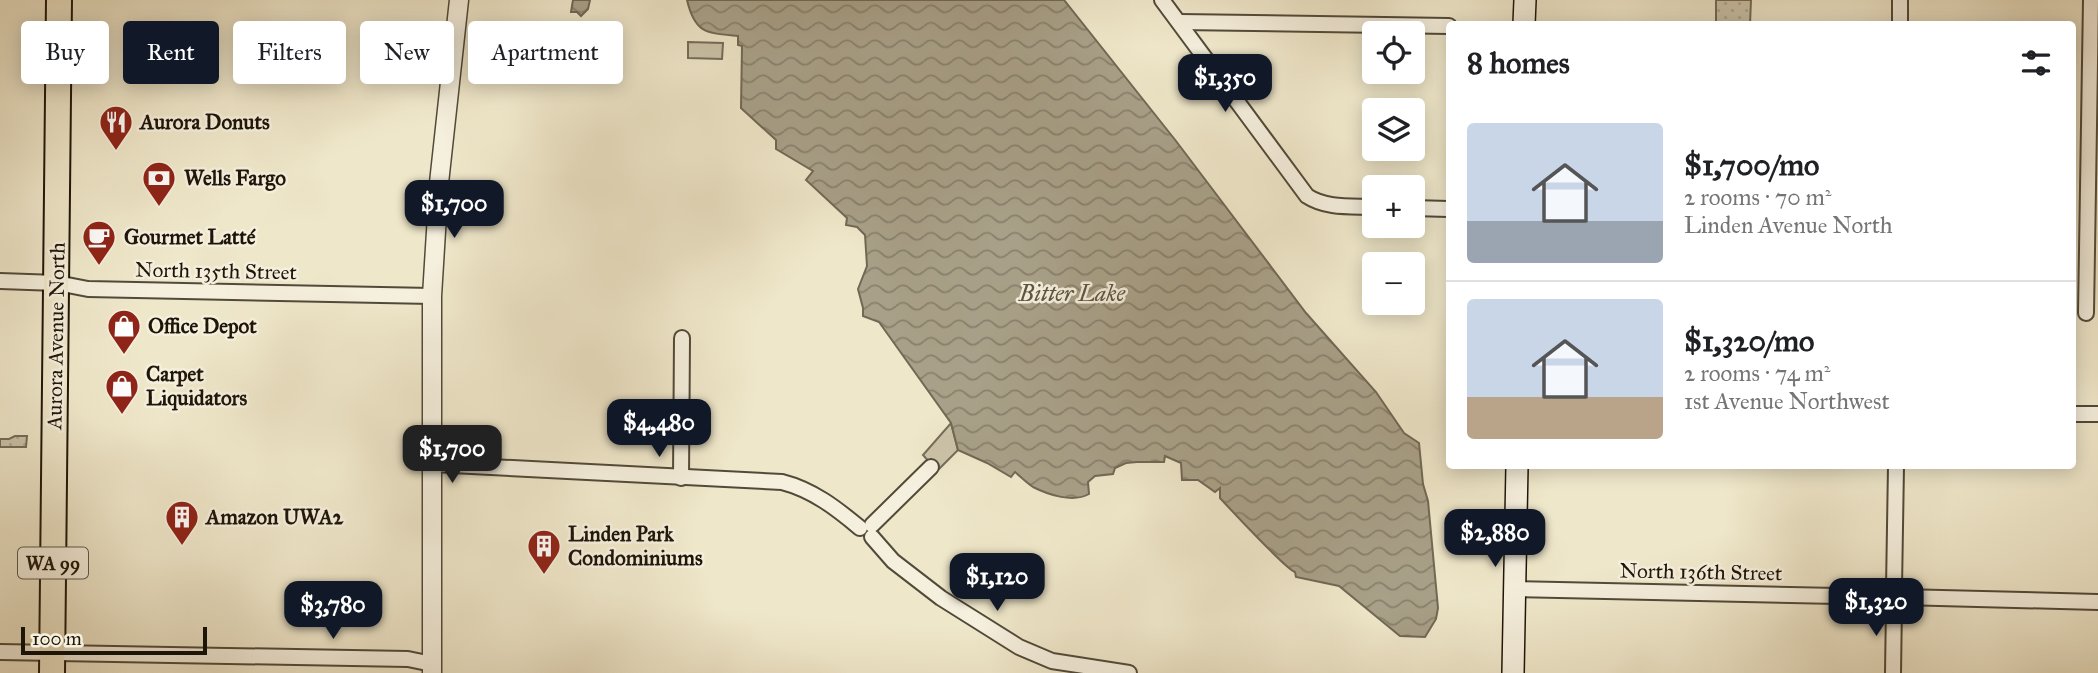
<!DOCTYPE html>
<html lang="en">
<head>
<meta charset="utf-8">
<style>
  body { margin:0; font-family:"IM FELL Great Primer",serif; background:#f2f2f2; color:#202124; height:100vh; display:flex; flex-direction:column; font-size:26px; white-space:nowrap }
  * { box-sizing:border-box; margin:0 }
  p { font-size:23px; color:#757577 }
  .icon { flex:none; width:38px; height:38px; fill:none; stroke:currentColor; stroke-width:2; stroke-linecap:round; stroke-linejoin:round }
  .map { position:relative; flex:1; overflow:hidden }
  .drawer { position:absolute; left:1446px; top:21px; width:630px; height:448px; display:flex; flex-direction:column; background:#fff; border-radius:7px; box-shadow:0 4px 18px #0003 }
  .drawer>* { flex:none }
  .top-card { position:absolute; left:21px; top:21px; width:665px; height:63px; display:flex; gap:14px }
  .fabs { position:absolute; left:1362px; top:21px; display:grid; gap:14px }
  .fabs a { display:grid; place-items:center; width:63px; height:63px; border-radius:7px; background:#fff; box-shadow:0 4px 18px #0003; font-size:35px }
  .scale { position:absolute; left:21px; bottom:18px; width:186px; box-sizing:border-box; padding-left:7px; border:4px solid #1e1509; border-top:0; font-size:19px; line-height:24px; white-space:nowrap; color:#1e1509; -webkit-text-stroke:5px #f5efdd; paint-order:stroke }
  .price { position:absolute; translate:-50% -60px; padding:0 16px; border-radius:14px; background:#111827; color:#fff; font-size:23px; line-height:46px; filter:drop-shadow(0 2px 4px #0008) }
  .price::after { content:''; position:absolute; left:50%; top:42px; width:21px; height:16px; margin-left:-10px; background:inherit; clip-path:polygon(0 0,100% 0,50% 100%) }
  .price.selected { background:#222; color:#fff }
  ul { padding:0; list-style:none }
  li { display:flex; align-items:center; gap:21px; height:175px; padding:0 21px }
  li+li { border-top:2px solid #e0e0e0 }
  li span { display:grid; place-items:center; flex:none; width:196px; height:140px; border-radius:7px; color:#555 }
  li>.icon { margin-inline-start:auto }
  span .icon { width:84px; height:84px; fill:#fffc; stroke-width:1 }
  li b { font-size:30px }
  h2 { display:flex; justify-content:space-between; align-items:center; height:84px; padding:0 21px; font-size:30px }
  .chip { padding:0 24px; border-radius:7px; background:#fff; box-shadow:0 4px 18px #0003; font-size:24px; line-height:63px }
  .chip.selected { background:#111827; color:#fff }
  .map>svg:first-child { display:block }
  .grass { fill:url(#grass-dots); stroke:#746c59; stroke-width:2 }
  .park { fill:#cbc3a9; stroke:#746c59; stroke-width:2 }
  .water { fill:url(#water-waves); stroke:#716855; stroke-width:2 }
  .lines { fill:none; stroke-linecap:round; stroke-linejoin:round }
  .minor-casing { stroke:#524a39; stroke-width:18 }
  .tertiary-casing { stroke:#524a39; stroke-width:21 }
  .secondary-casing { stroke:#1e1509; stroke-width:24 }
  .trunk-casing { stroke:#1e1509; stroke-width:28 }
  .minor { stroke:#f5efdd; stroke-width:14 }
  .tertiary { stroke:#f5efdd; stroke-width:18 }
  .secondary { stroke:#f5efdd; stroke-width:21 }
  .trunk { stroke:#efe7ca; stroke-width:24 }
  .labels { text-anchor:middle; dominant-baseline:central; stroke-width:5; stroke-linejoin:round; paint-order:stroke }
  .shield { fill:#f5efdd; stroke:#5e5649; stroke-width:2 }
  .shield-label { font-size:19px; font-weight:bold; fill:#1e1509 }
  .poi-label { font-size:21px; font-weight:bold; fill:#1e1509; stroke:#f5efdd; text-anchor:start }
  .street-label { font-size:21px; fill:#1e1509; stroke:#f5efdd }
  .water-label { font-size:23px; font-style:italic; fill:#5c5442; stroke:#f5efdd }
</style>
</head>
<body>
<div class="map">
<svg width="2098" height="673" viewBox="0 0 2098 673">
  <defs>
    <pattern id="grass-dots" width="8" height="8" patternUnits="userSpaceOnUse" patternTransform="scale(1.75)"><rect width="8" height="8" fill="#cbc3a9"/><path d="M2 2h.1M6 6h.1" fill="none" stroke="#aea790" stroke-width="1.8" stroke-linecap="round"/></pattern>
    <pattern id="water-waves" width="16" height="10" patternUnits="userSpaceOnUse" patternTransform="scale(1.75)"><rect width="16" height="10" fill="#a8a088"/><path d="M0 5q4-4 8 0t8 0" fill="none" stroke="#88816d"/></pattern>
  </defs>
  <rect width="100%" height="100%" fill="#efe7ca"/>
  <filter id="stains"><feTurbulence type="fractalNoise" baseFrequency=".00286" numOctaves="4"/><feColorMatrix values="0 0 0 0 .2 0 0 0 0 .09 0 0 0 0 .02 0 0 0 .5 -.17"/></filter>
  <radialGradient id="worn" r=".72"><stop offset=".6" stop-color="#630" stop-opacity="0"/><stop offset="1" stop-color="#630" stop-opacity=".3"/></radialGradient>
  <g class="grass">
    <path d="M 1716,0 L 1751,0 L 1750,24 L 1716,24 Z"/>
    <path d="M 15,436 L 27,436 L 26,447 L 0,447 L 0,439 L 9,439 Z"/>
  </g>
  <g class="park">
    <path d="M 688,42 L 723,43 L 722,59 L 688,58 Z"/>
    <path d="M 951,423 L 958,450 L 937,471 L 923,455 Z"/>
  </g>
  <g class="water">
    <path d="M 573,0 L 590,0 L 588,9 L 581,16 L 577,12 L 571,12 Z"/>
    <path d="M 687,0 L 1064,0 L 1176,141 L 1306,313 L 1376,392 L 1404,433 L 1419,443 L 1423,484 L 1428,501 L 1438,608 L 1436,619 L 1425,637 L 1400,636 L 1339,586 L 1296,577 L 1295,572 C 1287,570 1231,510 1220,498 L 1220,488 L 1215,492 L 1198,480 L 1182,480 L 1181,463 L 1165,456 L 1164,462 L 1137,462 L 1126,463 L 1115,468 L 1113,474 L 1095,476 L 1088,482 L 1089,494 C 1073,503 1049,495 1033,487 C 1027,483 1021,477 1015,472 L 1011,477 L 987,463 L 958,450 L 951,423 L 879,322 L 863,316 L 863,308 L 858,289 L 867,266 L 865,235 L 857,227 L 846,225 L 847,218 L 806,180 L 813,171 L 776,149 L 776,140 L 741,108 L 742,46 L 738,45 L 738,36 C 707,33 695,34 687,0 Z"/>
  </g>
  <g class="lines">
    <defs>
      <g id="minor">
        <path d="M 1162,0 L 1307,196 C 1327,209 1351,206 1374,207"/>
        <path d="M 1180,22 L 1449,26"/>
        <path d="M 1900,24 L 1900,0"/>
        <path d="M 1412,208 L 1449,209"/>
        <path d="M 0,281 L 57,283 L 88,289 L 432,296"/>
        <path d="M 2086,313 L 2091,0"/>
        <path d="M 2072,414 L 2098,414"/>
        <path d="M 433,464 L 782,482 C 813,490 836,508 860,528"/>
        <path d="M 681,478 L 682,338"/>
        <path d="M 872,525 L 931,467"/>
        <path d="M 872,537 L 893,561 L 941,598 L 1019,647 L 1052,661 L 1129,673"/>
        <path d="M 1894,588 L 1896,466"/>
        <path d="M 1516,589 L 1885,597"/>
        <path d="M 1901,597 L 2098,602"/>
        <path d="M 0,652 L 408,659 L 432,664"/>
        <path d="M 1893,673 L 1894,604"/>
      </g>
      <path id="tertiary" d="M 432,673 L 432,296 L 439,183 L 459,0"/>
      <g id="secondary">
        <path d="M 1524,24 L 1525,0"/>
        <path d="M 1513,673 L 1517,466"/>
      </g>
      <path id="trunk" d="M 52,673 L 59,0"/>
    </defs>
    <use href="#minor" class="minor-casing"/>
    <use href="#tertiary" class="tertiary-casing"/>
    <use href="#secondary" class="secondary-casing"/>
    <use href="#trunk" class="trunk-casing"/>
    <use href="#minor" class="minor"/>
    <use href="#tertiary" class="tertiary"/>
    <use href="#secondary" class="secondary"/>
    <use href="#trunk" class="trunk"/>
  </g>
  <defs>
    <symbol id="restaurant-pin" viewBox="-11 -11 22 30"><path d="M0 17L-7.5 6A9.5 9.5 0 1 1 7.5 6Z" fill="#8f2418" stroke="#f5efdd"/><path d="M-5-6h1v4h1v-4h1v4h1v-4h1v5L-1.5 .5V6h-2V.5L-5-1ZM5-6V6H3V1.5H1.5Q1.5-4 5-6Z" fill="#fff"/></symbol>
    <symbol id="bank-pin" viewBox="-11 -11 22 30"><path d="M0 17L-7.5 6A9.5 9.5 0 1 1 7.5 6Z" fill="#8f2418" stroke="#f5efdd"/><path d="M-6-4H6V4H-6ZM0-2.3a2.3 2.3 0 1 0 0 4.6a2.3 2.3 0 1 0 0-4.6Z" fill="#fff"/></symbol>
    <symbol id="cafe-pin" viewBox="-11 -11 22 30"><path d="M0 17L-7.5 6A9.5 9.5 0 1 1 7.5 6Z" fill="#8f2418" stroke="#f5efdd"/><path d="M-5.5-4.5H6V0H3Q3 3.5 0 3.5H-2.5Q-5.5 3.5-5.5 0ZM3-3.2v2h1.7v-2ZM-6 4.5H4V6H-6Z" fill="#fff"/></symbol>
    <symbol id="shop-pin" viewBox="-11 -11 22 30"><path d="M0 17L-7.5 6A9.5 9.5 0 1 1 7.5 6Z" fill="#8f2418" stroke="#f5efdd"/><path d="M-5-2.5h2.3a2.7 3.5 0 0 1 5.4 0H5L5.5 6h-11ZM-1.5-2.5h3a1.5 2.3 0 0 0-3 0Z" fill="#fff"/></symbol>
    <symbol id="building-pin" viewBox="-11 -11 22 30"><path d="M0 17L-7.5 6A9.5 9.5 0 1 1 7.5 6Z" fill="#8f2418" stroke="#f5efdd"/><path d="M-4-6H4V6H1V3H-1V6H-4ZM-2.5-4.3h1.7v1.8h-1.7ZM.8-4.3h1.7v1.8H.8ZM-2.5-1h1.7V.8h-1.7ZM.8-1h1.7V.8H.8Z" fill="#fff"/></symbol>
  </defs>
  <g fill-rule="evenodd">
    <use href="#restaurant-pin" x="97" y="103" width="38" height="52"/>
    <use href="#bank-pin" x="140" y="159" width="38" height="52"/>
    <use href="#cafe-pin" x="80" y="218" width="38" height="52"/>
    <use href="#shop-pin" x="105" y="307" width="38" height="52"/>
    <use href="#shop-pin" x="103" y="367" width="38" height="52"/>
    <use href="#building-pin" x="163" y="498" width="38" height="52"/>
    <use href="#building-pin" x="525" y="527" width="38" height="52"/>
  </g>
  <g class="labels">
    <rect class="shield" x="18" y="547.5" width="70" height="31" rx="5"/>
    <g class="shield-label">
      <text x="53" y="563">WA 99</text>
    </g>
    <g class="poi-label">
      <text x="140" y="122">Aurora Donuts</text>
      <text x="184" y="178">Wells Fargo</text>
      <text x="124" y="237">Gourmet Latté</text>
      <text x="148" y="326">Office Depot</text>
      <text x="146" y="374">Carpet<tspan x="146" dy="24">Liquidators</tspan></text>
      <text x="206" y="517">Amazon UWA2</text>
      <text x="568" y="534">Linden Park<tspan x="568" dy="24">Condominiums</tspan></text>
    </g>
    <g class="street-label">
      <text transform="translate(216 271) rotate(1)">North 135th Street</text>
      <text transform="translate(56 336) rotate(-89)">Aurora Avenue North</text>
      <text transform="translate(1701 572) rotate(1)">North 136th Street</text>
    </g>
    <g class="water-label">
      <text x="1072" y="293">Bitter Lake</text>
    </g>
  </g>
  <rect width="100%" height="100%" filter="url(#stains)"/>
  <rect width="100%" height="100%" fill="url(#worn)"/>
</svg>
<div class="fabs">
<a><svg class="icon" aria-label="locate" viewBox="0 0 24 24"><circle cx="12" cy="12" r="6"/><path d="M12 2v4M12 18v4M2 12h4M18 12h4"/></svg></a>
<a><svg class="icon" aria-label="layers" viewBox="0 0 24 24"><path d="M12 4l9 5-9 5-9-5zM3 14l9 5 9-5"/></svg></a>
<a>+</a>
<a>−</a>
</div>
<div class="scale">100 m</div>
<b class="price" style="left:1225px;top:114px">$1,350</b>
<b class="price" style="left:454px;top:240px">$1,700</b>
<b class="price" style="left:659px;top:459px">$4,480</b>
<b class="price selected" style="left:452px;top:485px">$1,700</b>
<b class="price" style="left:1495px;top:569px">$2,880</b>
<b class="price" style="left:997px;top:613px">$1,120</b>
<b class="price" style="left:1876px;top:638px">$1,320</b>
<b class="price" style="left:333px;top:641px">$3,780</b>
<div class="top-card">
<a class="chip">Buy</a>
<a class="chip selected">Rent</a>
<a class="chip">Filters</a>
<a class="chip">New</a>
<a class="chip">Apartment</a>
</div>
<section class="drawer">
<h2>8 homes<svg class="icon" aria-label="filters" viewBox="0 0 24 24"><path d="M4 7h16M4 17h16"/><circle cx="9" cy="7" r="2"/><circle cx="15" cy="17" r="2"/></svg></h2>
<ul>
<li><span style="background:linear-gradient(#c9d6e8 70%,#9aa5b1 0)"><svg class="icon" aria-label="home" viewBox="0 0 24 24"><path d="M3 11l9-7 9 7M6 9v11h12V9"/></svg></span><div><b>$1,700/mo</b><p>2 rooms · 70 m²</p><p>Linden Avenue North</p></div></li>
<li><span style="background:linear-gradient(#c9d6e8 70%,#b9a48a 0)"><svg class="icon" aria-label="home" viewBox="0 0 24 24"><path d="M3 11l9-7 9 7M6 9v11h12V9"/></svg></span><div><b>$1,320/mo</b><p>2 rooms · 74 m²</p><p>1st Avenue Northwest</p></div></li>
</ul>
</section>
</div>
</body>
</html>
